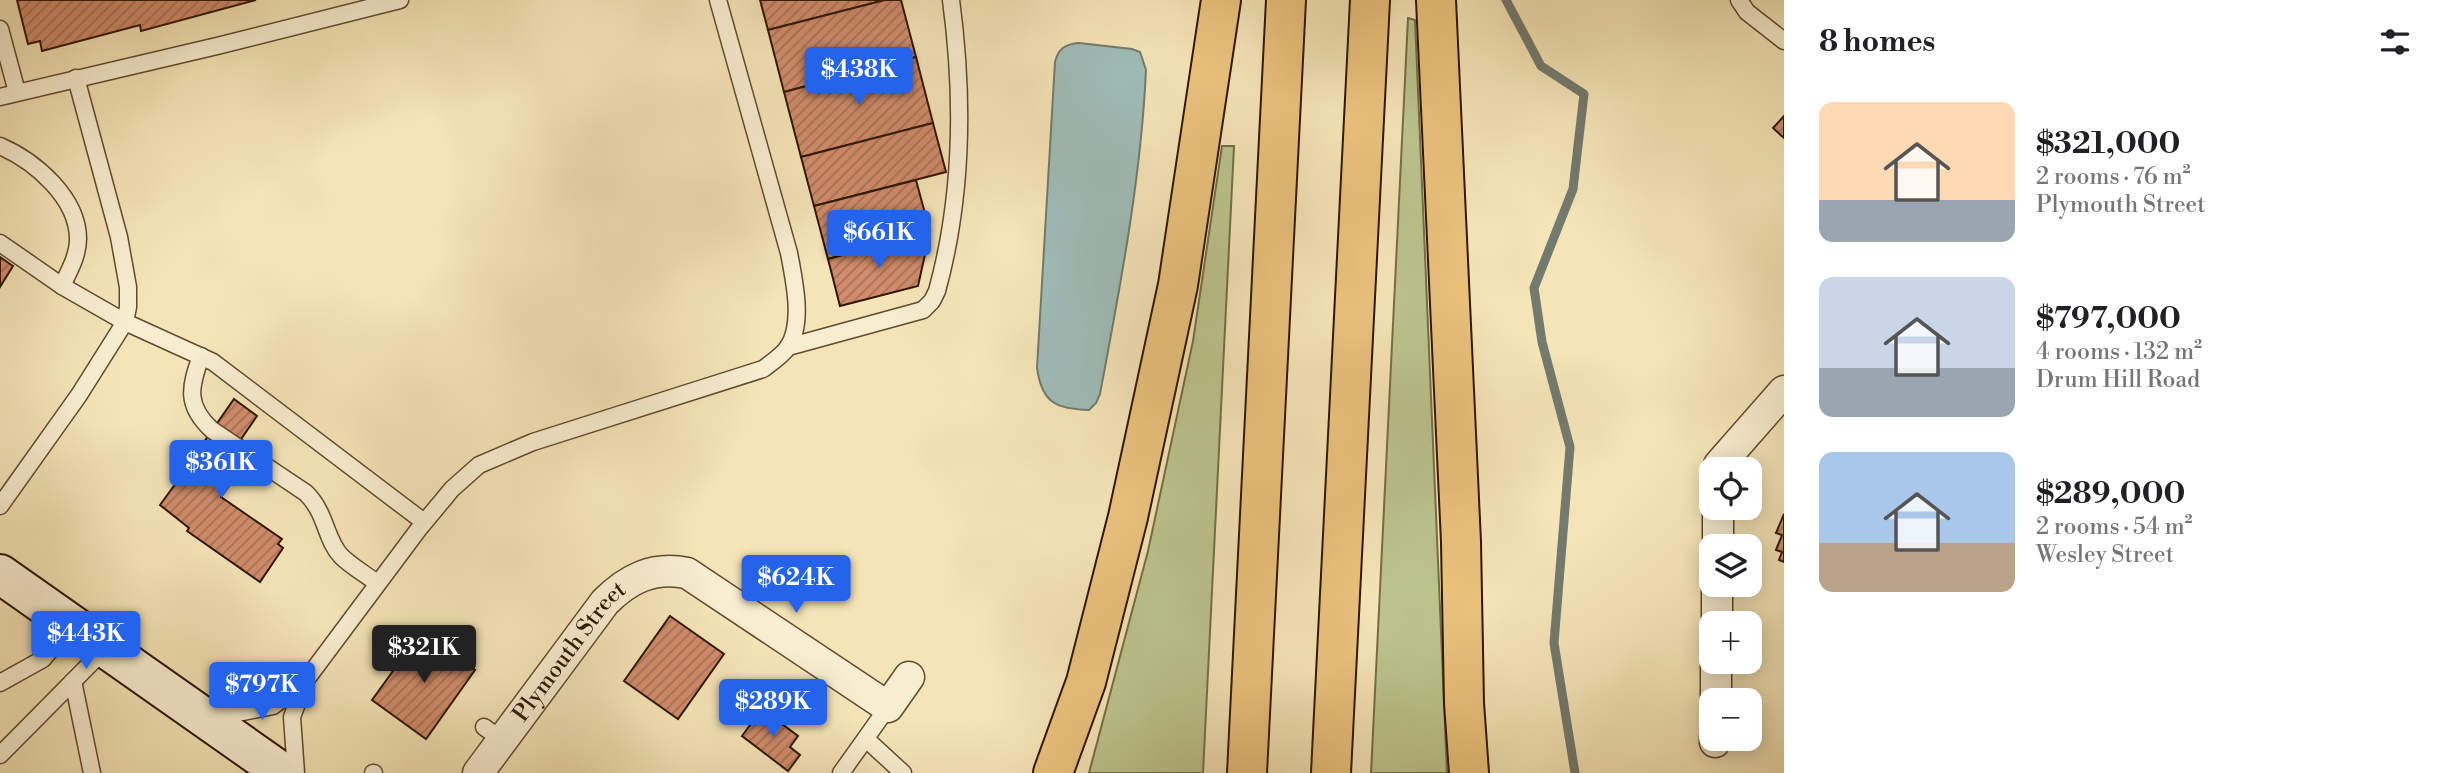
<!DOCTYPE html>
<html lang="en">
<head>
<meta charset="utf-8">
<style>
  body { margin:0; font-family:"Libre Bodoni",serif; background:#f2f2f2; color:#202124; height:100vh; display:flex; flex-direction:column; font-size:26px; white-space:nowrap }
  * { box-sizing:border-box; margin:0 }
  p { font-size:23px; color:#757577 }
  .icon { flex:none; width:38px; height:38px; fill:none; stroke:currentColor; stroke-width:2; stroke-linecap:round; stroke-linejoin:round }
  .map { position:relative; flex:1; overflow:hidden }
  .panel { display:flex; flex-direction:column; background:#fff; width:665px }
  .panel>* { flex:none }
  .tools { position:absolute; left:1699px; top:457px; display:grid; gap:14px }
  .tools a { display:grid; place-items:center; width:63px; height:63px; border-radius:14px; background:#fff; box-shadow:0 4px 18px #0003; font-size:35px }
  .price { position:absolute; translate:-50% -60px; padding:0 16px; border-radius:7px; background:#2563eb; color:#fff; font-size:23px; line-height:46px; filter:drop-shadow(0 2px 4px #0008) }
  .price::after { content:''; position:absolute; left:50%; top:42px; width:21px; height:16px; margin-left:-10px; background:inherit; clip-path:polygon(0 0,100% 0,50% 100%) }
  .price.on { background:#222; color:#fff }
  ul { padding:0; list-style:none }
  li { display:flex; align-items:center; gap:21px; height:175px; padding:0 35px }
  li span { display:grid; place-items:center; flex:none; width:196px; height:140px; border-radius:14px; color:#555 }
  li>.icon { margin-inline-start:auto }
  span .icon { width:84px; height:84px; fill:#fffc; stroke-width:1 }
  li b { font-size:30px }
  h2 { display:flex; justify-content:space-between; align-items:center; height:84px; padding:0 35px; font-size:30px }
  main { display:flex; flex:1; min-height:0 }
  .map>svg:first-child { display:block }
  .green { fill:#bcc48e; stroke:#766d47; stroke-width:2 }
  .water { fill:#9fbcb8; stroke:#737a6e; stroke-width:2 }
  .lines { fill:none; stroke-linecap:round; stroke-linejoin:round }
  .stream { stroke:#737a6e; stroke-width:9 }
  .building { fill:url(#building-hatch); stroke:#301600; stroke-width:2 }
  .service-casing { stroke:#614a2e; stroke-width:19 }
  .minor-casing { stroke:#614a2e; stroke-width:33 }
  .secondary-casing { stroke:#301600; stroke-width:42 }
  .motorway-casing { stroke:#301600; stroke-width:42 }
  .service { stroke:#f8edd0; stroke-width:16 }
  .minor { stroke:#f8edd0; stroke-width:30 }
  .secondary { stroke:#f8edd0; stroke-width:38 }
  .motorway { stroke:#eac27c; stroke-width:38 }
  .labels { text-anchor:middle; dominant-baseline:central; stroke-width:5; stroke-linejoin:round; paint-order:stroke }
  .street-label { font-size:23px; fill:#301600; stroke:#f8edd0 }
</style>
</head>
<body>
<main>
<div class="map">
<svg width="1784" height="773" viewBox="0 0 1784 773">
  <defs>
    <pattern id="building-hatch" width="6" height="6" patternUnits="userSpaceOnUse" patternTransform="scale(1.75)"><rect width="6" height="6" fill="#d08c6c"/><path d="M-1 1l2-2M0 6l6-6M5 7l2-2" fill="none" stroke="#a97156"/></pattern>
  </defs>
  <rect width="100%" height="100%" fill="#f4e4b7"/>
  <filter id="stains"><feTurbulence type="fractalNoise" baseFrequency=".00286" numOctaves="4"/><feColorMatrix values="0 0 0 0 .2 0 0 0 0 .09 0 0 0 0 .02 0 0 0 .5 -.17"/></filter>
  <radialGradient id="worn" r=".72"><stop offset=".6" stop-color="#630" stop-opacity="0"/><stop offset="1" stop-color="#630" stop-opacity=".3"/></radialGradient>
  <g class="green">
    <path d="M 1408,18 L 1415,20 L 1447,773 L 1371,773 Z"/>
    <path d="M 1222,146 L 1234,146 L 1203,773 L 1089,773 L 1148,551 L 1193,341 Z"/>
  </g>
  <path class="water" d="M 1079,43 L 1132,49 L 1140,52 L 1146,70 C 1141,179 1120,287 1100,394 L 1096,403 L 1089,410 C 1056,409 1042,403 1037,368 L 1055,62 C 1058,49 1065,44 1079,43 Z"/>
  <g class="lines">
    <path class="stream" d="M 1506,0 L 1541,66 L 1584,94 L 1573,189 L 1534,288 L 1542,342 L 1570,447 L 1554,643 L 1575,773"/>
  </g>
  <g class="building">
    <path d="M 17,0 L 256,0 L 141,31 L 140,25 L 42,51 L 40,41 L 28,44 Z"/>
    <path d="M 760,0 L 885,0 L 768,30 Z"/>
    <path d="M 885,0 L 901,0 L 916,57 L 784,92 L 768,30 Z"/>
    <path d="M 916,57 L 933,123 L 801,157 L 784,92 Z"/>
    <path d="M 1784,116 L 1784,138 L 1773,128 Z"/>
    <path d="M 933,123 L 946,172 L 814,206 L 801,157 Z"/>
    <path d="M 916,180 L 930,232 L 828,259 L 814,206 Z"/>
    <path d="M 930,232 L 918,286 L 840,306 L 828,259 Z"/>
    <path d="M 0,257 L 13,266 L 0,287 Z"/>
    <path d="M 234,399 L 257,416 L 219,471 L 233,480 L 221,497 L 282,539 L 278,544 L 283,548 L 260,582 L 187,531 L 189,528 L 160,505 L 176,483 L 171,479 L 187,456 L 192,459 Z"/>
    <path d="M 1784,514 L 1784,562 L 1779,560 L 1782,552 L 1776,550 L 1782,535 L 1776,533 Z"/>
    <path d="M 670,616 L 724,654 L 678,719 L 624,681 Z"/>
    <path d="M 422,631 L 475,670 L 426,739 L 372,700 Z"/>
    <path d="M 762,709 L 798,736 L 790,747 L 800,755 L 788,771 L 742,736 Z"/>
  </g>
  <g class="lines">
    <defs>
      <g id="service">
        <path d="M 1739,0 L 1747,12 L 1784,41"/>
        <path d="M 0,29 L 17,92"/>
        <path d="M 0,97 L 217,46 L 400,0"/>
        <path d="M 0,146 C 35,161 78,198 78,239 C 78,256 69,271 62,286"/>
        <path d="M 0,243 L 62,286 L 125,322 L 213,362 L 424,522"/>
        <path d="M 788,347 L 923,310 L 932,301 L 937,291 C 963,196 964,97 951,0"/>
        <path d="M 201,356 C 190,387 185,405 212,430 L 306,493 C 327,514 325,539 341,556 C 351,566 365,574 377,583"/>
        <path d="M 0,506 L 79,395 L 125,322 L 128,307 L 128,287 L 119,237 L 76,78"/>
        <path d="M 73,681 L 92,773"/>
        <path d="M 0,683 L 43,659 L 72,624"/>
        <path d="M 213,718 L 273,706 L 306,680"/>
        <path d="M 484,727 L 502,740"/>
        <path d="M 866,739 L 903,773"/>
        <path d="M 0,755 L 106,648"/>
        <path d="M 296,773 L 292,717 L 306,680 L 418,530 L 452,489 L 479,465 L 533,442 L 763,369 C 771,363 783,355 788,347 C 804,323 794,280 789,253 L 718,0"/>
        <path d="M 373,773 L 374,773"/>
        <path d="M 841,773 L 888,707"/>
      </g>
      <g id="minor">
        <path d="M 1719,469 L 1719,465 L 1784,391"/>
        <path d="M 1718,546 L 1718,508"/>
        <path d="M 1717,623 L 1717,584"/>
        <path d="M 1716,700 L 1716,662"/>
        <path d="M 1715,742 L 1715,738"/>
        <path id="s1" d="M 478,773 L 605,602 C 628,579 653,566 687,573 L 888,707 L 909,677"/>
      </g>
      <path id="secondary" d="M 0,574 L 283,773"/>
      <g id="motorway">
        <path d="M 1436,0 L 1461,542 L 1464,703 L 1469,773"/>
        <path d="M 1053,773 L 1086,682 L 1128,517 L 1178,285 L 1221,0"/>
        <path d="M 1247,773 L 1286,0"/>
        <path d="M 1331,773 L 1370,0"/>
      </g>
    </defs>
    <use href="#service" class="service-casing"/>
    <use href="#minor" class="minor-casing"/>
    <use href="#secondary" class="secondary-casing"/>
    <use href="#motorway" class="motorway-casing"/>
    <use href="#service" class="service"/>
    <use href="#minor" class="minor"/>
    <use href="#secondary" class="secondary"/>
    <use href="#motorway" class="motorway"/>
  </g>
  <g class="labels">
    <g class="street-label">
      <text stroke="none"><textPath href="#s1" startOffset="152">Plymouth Street</textPath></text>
    </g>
  </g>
  <rect width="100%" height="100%" filter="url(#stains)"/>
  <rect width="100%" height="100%" fill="url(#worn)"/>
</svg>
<div class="tools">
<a><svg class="icon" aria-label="locate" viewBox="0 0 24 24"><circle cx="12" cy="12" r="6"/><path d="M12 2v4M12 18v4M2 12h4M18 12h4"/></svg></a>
<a><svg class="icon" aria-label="layers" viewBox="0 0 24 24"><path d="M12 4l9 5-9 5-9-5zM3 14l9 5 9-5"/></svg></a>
<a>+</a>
<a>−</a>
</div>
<b class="price" style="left:859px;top:107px">$438K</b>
<b class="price" style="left:879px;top:270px">$661K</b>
<b class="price" style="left:221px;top:500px">$361K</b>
<b class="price" style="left:796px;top:615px">$624K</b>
<b class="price" style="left:86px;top:671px">$443K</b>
<b class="price on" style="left:424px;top:685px">$321K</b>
<b class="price" style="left:262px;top:722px">$797K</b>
<b class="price" style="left:773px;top:739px">$289K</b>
</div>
<section class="panel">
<h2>8 homes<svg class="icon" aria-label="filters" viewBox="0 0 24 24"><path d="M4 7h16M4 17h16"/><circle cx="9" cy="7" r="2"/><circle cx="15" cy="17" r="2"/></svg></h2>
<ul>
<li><span style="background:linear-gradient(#ffd9b3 70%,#9aa5b1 0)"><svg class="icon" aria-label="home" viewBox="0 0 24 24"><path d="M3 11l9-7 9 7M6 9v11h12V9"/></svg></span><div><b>$321,000</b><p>2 rooms · 76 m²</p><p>Plymouth Street</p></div></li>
<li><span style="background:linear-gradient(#c9d6e8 65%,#9aa5b1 0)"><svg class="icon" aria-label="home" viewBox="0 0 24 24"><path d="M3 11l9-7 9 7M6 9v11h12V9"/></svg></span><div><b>$797,000</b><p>4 rooms · 132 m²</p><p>Drum Hill Road</p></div></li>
<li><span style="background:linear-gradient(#a9c7e8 65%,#b9a48a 0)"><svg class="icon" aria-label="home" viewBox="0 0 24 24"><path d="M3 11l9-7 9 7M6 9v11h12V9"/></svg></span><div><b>$289,000</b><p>2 rooms · 54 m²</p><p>Wesley Street</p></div></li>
</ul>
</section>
</main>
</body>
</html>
